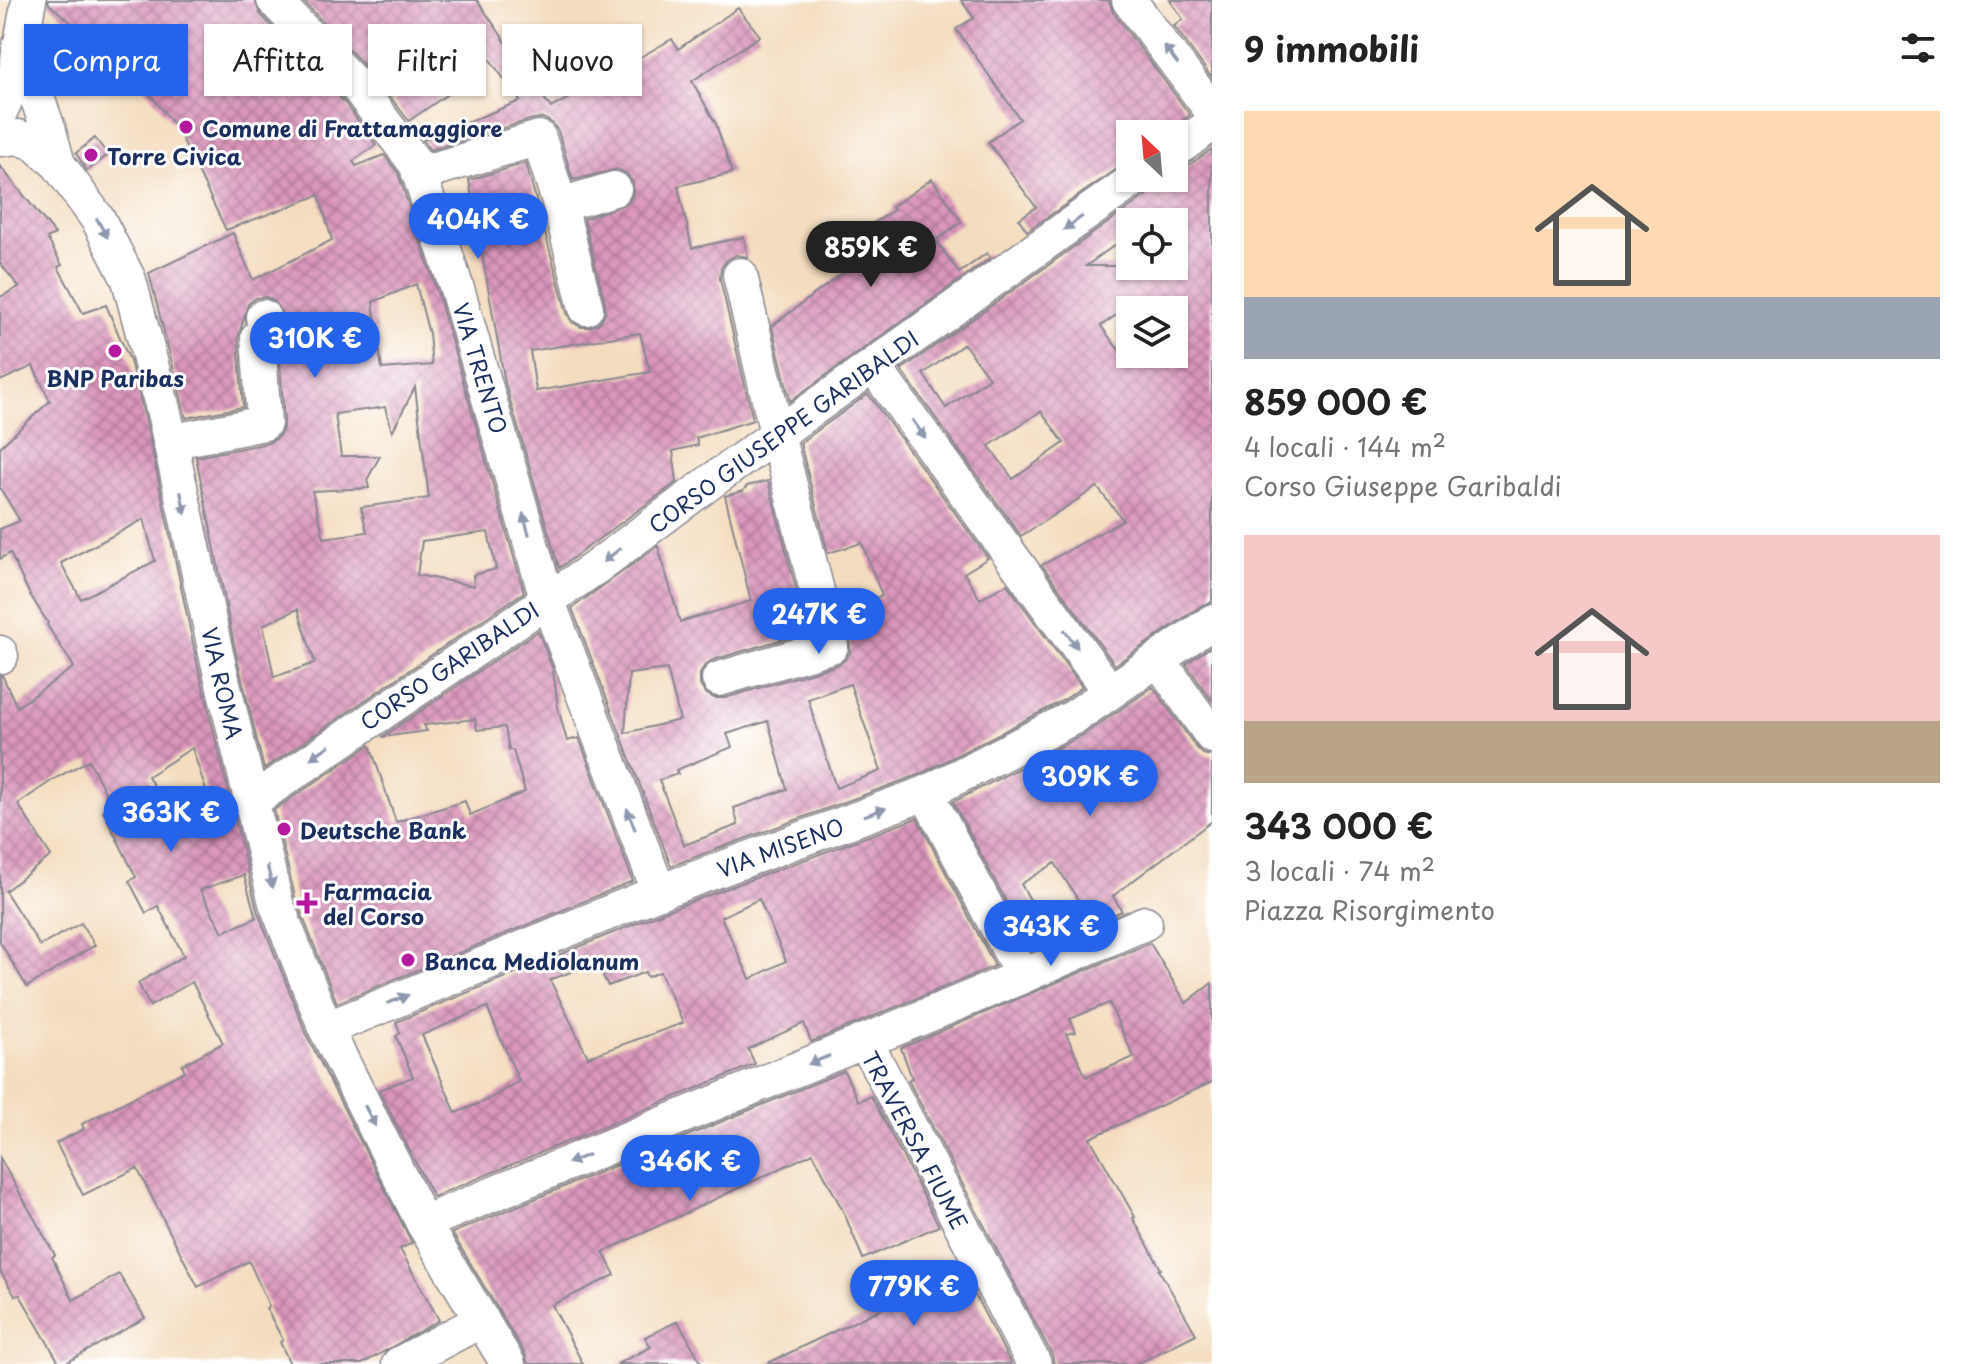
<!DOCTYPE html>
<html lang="it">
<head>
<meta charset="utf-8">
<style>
  body { margin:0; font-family:"Playpen Sans",sans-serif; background:#f2f2f2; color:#222; height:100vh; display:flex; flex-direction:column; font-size:30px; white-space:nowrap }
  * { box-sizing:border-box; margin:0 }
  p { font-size:26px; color:#767676 }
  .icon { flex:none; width:44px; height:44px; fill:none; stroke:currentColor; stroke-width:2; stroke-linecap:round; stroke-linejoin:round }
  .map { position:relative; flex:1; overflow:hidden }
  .side { display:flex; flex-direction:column; background:#fff; width:760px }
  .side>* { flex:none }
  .top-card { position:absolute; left:24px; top:24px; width:760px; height:72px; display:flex; gap:16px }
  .needle { width:52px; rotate:334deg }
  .tools { position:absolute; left:1116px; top:120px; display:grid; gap:16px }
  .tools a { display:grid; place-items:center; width:72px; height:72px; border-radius:0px; background:#fff; box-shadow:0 2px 6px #0004; font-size:40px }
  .price { position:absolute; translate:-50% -68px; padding:0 18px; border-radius:28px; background:#2563eb; color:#fff; font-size:26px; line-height:52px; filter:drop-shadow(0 2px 4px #0008) }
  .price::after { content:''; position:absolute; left:50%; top:48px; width:24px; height:18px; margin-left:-12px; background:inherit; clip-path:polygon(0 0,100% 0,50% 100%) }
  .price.on { background:#222; color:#fff }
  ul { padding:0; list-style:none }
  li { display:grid; align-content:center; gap:16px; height:424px; padding:0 32px }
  li span { display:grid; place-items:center; height:248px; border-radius:0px; color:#555 }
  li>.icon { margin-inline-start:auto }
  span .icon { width:144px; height:144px; fill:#fffc; stroke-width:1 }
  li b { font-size:34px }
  h2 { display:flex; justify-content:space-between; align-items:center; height:96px; padding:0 32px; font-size:34px }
  .chip { padding:0 28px; border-radius:0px; background:#fff; box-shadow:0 2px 6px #0004; font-size:28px; line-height:72px }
  .chip.on { background:#2563eb; color:#fff }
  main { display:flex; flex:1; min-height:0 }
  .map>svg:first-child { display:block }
  .building { fill:url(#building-cross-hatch); fill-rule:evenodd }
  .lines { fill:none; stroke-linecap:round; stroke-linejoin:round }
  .minor-casing { stroke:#88868e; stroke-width:37 }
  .minor { stroke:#fff; stroke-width:34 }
  .oneway { fill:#8d97ae }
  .poi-dot { fill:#b5179e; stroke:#fff; stroke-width:3 }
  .labels { text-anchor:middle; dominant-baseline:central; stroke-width:6; stroke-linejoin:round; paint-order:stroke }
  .poi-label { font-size:22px; font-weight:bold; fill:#1b2f5e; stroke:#fff; text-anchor:start }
  .street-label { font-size:22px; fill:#1b2f5e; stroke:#fff }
</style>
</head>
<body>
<main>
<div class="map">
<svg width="1212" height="1364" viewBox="0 0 1212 1364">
  <defs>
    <pattern id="building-cross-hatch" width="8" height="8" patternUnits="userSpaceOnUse" patternTransform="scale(2)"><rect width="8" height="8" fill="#db96bb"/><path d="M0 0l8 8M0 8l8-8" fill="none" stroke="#b17b9b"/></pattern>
  </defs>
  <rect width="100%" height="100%" fill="#fff"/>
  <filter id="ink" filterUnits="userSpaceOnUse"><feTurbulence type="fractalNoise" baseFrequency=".0125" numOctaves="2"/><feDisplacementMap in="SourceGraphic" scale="16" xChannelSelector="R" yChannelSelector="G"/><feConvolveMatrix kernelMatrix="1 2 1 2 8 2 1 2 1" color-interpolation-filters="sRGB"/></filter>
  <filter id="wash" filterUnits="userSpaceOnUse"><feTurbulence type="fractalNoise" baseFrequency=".006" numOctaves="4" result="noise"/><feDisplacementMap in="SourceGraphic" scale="32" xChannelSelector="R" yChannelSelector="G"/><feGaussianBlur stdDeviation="1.8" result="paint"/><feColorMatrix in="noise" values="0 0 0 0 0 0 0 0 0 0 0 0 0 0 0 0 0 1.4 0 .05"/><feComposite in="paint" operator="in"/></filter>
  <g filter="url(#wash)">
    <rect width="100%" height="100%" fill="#f4ddbf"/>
    <g id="blocks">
      <g class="building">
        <path d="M 48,0 L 255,0 L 260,14 L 344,102 L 376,145 L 353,161 L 356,166 L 384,155 L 398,173 L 439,298 L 524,592 L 264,769 L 236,654 L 196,457 L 268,443 L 276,439 L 282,432 L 284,422 L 279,348 L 286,341 L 289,333 L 288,324 L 274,301 L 266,297 L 256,298 L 248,304 L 238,338 L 243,407 L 186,418 L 149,273 L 233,233 L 253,280 L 332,240 L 319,195 L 226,230 L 178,130 L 149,93 L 135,80 L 137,77 L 49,4 ZM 416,284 L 429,334 L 432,365 L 382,369 L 373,302 ZM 415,387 L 429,498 L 361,507 L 367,532 L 324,538 L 312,491 L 369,488 L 367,480 L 380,456 L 341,456 L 335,414 L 385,407 L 392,432 ZM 488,532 L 496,569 L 473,575 L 474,586 L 417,575 L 422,541 ZM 298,609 L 315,663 L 274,677 L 263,625 Z"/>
        <path d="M 302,0 L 477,0 L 551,108 L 672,39 L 678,49 L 738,8 L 760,36 L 692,81 L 716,124 L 732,173 L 678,186 L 692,248 L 744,237 L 748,257 L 736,255 L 727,260 L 721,268 L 720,279 L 753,420 L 696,438 L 698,445 L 673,451 L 677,482 L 559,568 L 505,383 L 469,180 L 526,163 L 567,313 L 572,322 L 581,327 L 590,327 L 599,323 L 605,313 L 605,303 L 584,219 L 628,203 L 633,194 L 633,183 L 627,174 L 618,169 L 573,180 L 558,131 L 552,123 L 543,118 L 533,119 L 430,150 L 423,140 L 520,101 L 467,28 L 434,61 L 441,69 L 434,74 L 449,93 L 409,121 L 373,75 ZM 640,333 L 650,372 L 536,391 L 530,351 Z"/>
        <path d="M 961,0 L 1109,0 L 1113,12 L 1190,115 L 1163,134 L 1130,134 L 1130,160 L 1027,231 L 1019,219 L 1036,207 L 988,142 L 1020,119 L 956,29 L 974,18 Z"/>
        <path d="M 1170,0 L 1212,0 L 1212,78 L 1174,26 L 1183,19 Z"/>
        <path d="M 95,138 L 108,155 L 87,171 L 76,153 Z"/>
        <path d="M 1212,149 L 1212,602 L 1201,606 L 1115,665 L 1042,565 L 1123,520 L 1097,487 L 1021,536 L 901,370 L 1148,194 L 1154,187 L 1156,178 L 1174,178 L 1174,171 L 1186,167 ZM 1130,222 L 1174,222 L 1174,266 L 1086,266 L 1130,234 ZM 1123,310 L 1174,310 L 1174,354 L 1122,354 L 1101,326 ZM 964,344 L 989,378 L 946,408 L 923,374 ZM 1041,411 L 1064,443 L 1013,479 L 989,446 Z"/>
        <path d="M 0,166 L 55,234 L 47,238 L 62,265 L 58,267 L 83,313 L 106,305 L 130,361 L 146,422 L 197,662 L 257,910 L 308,1038 L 412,1243 L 400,1249 L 439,1320 L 362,1364 L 290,1364 L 280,1342 L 283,1340 L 266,1308 L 269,1306 L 249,1261 L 198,1287 L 137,1168 L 83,1195 L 56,1143 L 84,1129 L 82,1124 L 185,1071 L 182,1065 L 223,1043 L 192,982 L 150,1006 L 138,983 L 184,956 L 158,906 L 146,913 L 129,881 L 136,877 L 103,811 L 112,806 L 89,760 L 54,779 L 18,804 L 51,856 L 5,891 L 40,946 L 81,923 L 95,945 L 27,987 L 0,942 L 0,676 L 2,675 L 17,707 L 74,667 L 47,625 L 48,623 L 29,593 L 10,553 L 0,559 L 0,529 L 20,521 L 0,488 L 0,447 L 50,401 L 33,366 L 0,381 L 0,297 L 19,287 L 0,263 ZM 144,519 L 155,561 L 81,599 L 61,563 ZM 192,748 L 212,808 L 174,823 L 148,776 ZM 244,875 L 256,918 L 223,932 L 200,890 Z"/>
        <path d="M 932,179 L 962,222 L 936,240 L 959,273 L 987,253 L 990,258 L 790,401 L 772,326 L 848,269 L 837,254 L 857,239 L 854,235 L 894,210 L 892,207 Z"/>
        <path d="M 868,394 L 988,558 L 964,573 L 980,599 L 1007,584 L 1082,687 L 1064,700 L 918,775 L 671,866 L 572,608 L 658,546 L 680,622 L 751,601 L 725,496 L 743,491 L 747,486 L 768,481 L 807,632 L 713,660 L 705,665 L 700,674 L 700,685 L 705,693 L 714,698 L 725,698 L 837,665 L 845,660 L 850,652 L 850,642 L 842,609 L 882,596 L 862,543 L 828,553 L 800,443 ZM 667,669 L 680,720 L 625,733 L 629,674 ZM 850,684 L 881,771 L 836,788 L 808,699 ZM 768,721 L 787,789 L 734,808 L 738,825 L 684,845 L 659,780 L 678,774 L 676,770 L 732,747 L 727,734 Z"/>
        <path d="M 538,631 L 553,670 L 558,708 L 567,741 L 579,738 L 633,881 L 337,1003 L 295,897 L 274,810 L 370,745 L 396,822 L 465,801 L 470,815 L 525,792 L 513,750 L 509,750 L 505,727 L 477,730 L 475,719 L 424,725 L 427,731 L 382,737 Z"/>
        <path d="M 1212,646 L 1212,701 L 1186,664 Z"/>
        <path d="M 1153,687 L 1196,747 L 1203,754 L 1212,756 L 1212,821 L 1113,896 L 1122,911 L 1032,950 L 953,802 L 1083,735 ZM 1055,863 L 1085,911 L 1046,928 L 1021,884 Z"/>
        <path d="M 917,818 L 995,966 L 811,1042 L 804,1023 L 748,1049 L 755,1064 L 433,1197 L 379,1090 L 413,1077 L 396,1036 L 400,1033 L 396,1022 L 666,911 ZM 759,899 L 786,961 L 750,979 L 721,917 ZM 596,962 L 608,986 L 645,972 L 647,977 L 660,972 L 683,1023 L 588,1057 L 550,980 ZM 487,1007 L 519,1081 L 485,1101 L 456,1113 L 422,1035 Z"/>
        <path d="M 1150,943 L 1186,1003 L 1212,983 L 1212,1082 L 1090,1138 L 1135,1217 L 1133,1218 L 1161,1269 L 1159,1270 L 1196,1334 L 1137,1364 L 1054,1364 L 1052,1355 L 908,1080 L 912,1078 L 901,1048 ZM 1109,1003 L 1134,1057 L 1086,1077 L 1066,1034 L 1076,1032 L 1070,1019 Z"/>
        <path d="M 844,1071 L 858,1101 L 871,1096 L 939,1226 L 863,1259 L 844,1213 L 813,1153 L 603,1252 L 615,1275 L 552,1305 L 583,1364 L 528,1364 L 525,1354 L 452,1233 Z"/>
        <path d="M 0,1158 L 55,1255 L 52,1257 L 73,1300 L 119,1274 L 145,1318 L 64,1364 L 60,1364 L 20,1295 L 15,1296 L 0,1271 Z"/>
        <path d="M 956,1259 L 1011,1364 L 766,1364 L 885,1307 L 879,1295 Z"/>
        <path d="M 678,1321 L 702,1364 L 617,1364 L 651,1347 L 645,1337 Z"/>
      </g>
    </g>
  </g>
  <g filter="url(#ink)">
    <use href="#blocks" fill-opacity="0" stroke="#88868e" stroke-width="2"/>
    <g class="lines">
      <defs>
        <g id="minor">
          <path d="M 274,0 L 359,89 L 416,164 L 458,292 L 547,599 L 659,892"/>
          <path d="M 1129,0 L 1212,111"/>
          <path d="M 19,47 L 49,131 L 58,164"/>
          <path d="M 0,112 L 14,81 L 29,0"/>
          <path d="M 0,139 L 18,137 L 34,143 L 58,164 L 99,221 L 129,280 L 165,417 L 217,658 L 276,903 L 326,1029 L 423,1223 L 508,1364"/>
          <path d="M 1174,151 L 1212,124"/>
          <path d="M 419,174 L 539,138 L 560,205 L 586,308"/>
          <path d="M 560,205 L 614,189"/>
          <path d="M 873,366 L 1110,692"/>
          <path d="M 170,442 L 264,423 L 258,337 L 269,331 L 263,317"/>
          <path d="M 0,653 L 1,656"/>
          <path d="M 1158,659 L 1212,736"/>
          <path d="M 719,679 L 831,646 L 777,434 L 740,275"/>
          <path d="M 252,801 L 595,568 L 713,480 L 1136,178"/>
          <path d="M 1023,976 L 1145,923"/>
          <path d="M 326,1029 L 659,892 L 926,793 L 1074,717 L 1212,622"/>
          <path d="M 865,1041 L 1023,976 L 926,793"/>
          <path d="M 423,1223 L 865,1041 L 1034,1364"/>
          <path d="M 399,1364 L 482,1320"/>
        </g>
      </defs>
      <use href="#minor" class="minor-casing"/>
      <use href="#minor" class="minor"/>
    </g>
    <defs><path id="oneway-solid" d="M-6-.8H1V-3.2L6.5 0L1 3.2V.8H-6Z" transform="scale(2)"/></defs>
    <g class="oneway">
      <use href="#oneway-solid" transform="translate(1171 55) rotate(-127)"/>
      <use href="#oneway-solid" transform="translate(1073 223) rotate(144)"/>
      <use href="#oneway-solid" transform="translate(102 228) rotate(61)"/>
      <use href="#oneway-solid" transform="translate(919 429) rotate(54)"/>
      <use href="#oneway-solid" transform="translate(183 503) rotate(78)"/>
      <use href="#oneway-solid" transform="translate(526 524) rotate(-106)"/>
      <use href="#oneway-solid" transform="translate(612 555) rotate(142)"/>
      <use href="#oneway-solid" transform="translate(1071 639) rotate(54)"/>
      <use href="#oneway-solid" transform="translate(320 752) rotate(145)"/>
      <use href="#oneway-solid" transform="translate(875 812) rotate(-20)"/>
      <use href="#oneway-solid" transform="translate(631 819) rotate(-111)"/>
      <use href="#oneway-solid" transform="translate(270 877) rotate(76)"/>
      <use href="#oneway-solid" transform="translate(398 999) rotate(-22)"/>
      <use href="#oneway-solid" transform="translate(819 1060) rotate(158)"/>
      <use href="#oneway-solid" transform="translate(370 1116) rotate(63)"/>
      <use href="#oneway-solid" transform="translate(578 1159) rotate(158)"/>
    </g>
  </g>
  <g class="poi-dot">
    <circle cx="186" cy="127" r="8"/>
    <circle cx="91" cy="155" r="8"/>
    <circle cx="115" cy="351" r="8"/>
    <circle cx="284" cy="829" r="8"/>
    <path d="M303 891h8v8h8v8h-8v8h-8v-8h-8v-8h8z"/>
    <circle cx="408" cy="960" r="8"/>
  </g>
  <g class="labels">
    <g class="poi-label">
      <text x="202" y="127">Comune di Frattamaggiore</text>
      <text x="107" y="155">Torre Civica</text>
      <text x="115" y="377" text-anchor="middle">BNP Paribas</text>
      <text x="300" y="829">Deutsche Bank</text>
      <text x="323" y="890">Farmacia<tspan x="323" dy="25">del Corso</tspan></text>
      <text x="424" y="960">Banca Mediolanum</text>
    </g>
    <g class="street-label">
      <text transform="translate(481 368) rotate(73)">VIA TRENTO</text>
      <text transform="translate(783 431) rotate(-36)">CORSO GIUSEPPE GARIBALDI</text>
      <text transform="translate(449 665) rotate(-34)">CORSO GARIBALDI</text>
      <text transform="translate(223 683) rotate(77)">VIA ROMA</text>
      <text transform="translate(780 847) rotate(-20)">VIA MISENO</text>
      <text transform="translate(916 1140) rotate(62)">TRAVERSA FIUME</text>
    </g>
  </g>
</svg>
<div class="tools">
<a><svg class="needle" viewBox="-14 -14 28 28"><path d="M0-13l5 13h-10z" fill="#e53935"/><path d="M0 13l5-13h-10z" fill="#767676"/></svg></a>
<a><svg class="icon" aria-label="locate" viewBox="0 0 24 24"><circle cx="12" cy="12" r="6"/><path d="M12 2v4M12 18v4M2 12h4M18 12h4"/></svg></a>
<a><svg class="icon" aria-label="layers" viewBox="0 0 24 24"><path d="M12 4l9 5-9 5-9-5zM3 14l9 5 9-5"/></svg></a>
</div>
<b class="price" style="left:478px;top:261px">404K €</b>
<b class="price on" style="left:871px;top:289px">859K €</b>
<b class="price" style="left:315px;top:380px">310K €</b>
<b class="price" style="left:819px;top:656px">247K €</b>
<b class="price" style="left:1090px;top:818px">309K €</b>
<b class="price" style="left:171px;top:854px">363K €</b>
<b class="price" style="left:1051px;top:968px">343K €</b>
<b class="price" style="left:690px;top:1203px">346K €</b>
<b class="price" style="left:914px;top:1328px">779K €</b>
<div class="top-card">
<a class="chip on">Compra</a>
<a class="chip">Affitta</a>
<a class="chip">Filtri</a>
<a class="chip">Nuovo</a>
</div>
</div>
<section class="side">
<h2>9 immobili<svg class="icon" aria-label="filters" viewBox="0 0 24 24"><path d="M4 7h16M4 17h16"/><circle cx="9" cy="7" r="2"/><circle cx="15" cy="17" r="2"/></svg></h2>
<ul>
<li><span style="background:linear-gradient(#ffd9b3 75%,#9aa5b1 0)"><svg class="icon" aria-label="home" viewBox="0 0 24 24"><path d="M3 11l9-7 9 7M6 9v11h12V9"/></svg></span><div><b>859 000 €</b><p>4 locali · 144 m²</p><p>Corso Giuseppe Garibaldi</p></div></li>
<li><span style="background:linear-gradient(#f6c9c9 75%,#b9a48a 0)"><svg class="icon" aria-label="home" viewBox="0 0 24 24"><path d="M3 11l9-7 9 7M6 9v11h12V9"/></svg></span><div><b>343 000 €</b><p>3 locali · 74 m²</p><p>Piazza Risorgimento</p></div></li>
</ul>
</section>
</main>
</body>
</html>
